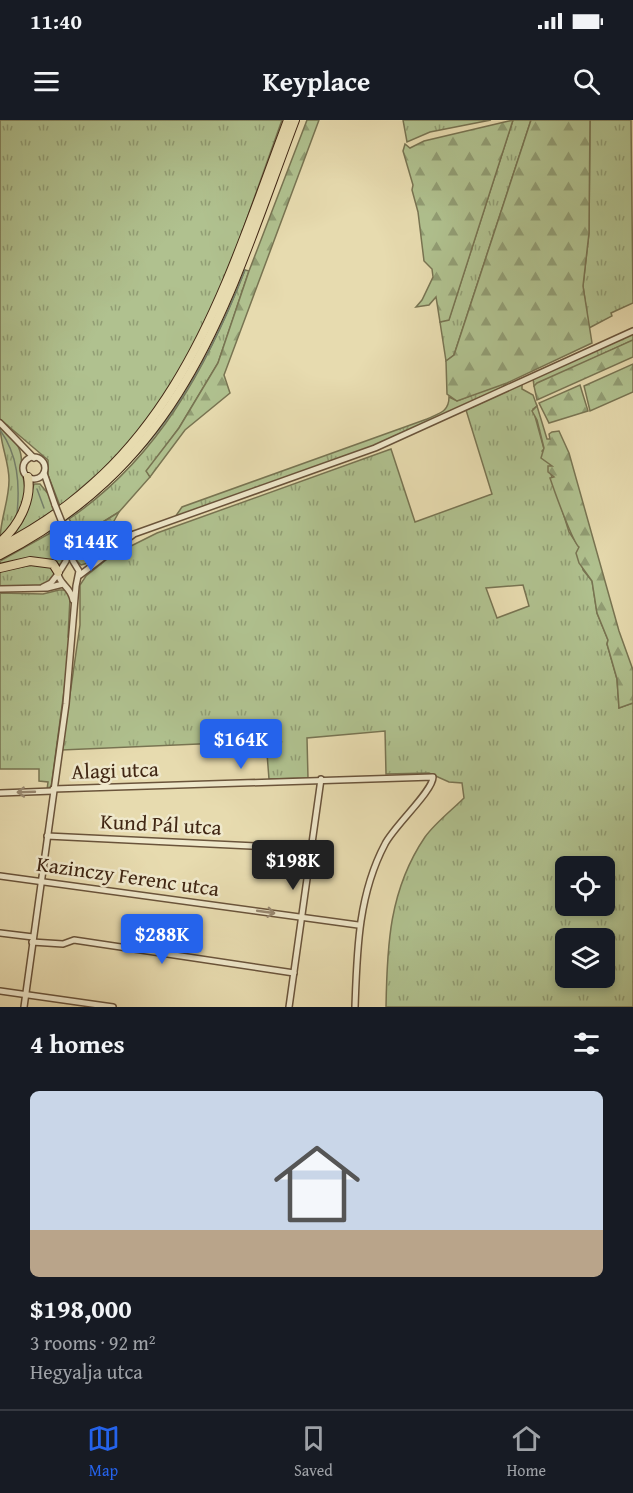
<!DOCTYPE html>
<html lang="en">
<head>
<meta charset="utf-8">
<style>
  body { margin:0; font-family:"Gentium Book Plus",serif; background:#242831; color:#f1f3f6; height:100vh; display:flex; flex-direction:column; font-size:22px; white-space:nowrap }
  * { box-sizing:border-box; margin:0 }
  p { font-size:20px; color:#9ea1a6 }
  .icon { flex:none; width:33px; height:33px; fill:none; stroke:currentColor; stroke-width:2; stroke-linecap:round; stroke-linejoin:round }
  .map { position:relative; height:887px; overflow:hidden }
  .sheet { display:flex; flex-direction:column; background:#171b24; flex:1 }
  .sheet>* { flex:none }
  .fabs { position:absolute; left:555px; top:736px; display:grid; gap:12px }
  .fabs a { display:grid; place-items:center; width:60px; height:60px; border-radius:9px; background:#171b24; box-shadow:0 3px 9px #0003; font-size:30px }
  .price { position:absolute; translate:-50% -51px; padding:0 14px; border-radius:6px; background:#2563eb; color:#fff; font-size:20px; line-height:39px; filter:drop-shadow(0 2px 3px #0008) }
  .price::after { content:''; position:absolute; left:50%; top:36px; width:18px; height:14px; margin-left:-9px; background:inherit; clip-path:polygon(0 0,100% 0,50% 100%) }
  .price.active { background:#222; color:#fff }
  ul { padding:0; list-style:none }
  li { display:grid; align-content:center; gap:12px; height:318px; padding:0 30px }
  li span { display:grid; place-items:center; height:186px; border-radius:9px; color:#555 }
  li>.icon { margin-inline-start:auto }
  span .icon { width:108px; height:108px; fill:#fffc; stroke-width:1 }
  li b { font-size:26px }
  h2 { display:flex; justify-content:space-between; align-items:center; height:72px; padding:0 30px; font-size:26px }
  .status { display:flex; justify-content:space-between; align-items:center; height:42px; padding:0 30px; background:#171b24; direction:ltr }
  .status svg { height:16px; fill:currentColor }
  header { display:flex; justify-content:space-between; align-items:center; height:78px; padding:0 30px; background:#171b24; font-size:27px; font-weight:600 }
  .tabs { display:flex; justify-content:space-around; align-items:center; height:84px; border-top:2px solid #363941; background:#171b24; font-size:16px; color:#9ea1a6 }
  .tabs a { display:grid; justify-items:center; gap:3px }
  .tabs .active { color:#2563eb }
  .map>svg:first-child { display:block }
  .grass { fill:url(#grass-tufts); stroke:#787452; stroke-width:1.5; fill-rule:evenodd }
  .forest { fill:url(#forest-firs); stroke:#787452; stroke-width:1.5 }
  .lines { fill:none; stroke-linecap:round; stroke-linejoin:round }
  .stream { stroke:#75806c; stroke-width:1.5 }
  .minor-casing { stroke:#6a543b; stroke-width:8 }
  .highway-casing { stroke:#412714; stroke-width:10 }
  .minor { stroke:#efe8cb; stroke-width:5 }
  .highway { stroke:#e7dbaf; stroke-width:8 }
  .minor-bridge-casing { stroke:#6a543b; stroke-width:8; stroke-linecap:butt }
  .minor-bridge { stroke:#efe8cb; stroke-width:5 }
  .oneway { stroke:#988870 }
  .labels { text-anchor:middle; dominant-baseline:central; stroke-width:5; stroke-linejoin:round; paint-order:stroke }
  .street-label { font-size:21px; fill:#412714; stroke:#efe8cb }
</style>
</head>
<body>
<div class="status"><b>11:40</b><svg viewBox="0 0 49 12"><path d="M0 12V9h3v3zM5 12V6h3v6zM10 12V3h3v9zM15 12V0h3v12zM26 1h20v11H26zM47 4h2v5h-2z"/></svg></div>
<header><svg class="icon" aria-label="menu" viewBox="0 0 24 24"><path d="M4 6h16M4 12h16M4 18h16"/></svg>Keyplace<svg class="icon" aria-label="search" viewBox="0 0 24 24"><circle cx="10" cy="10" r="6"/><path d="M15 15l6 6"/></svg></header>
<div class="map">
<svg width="633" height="887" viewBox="0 0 633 887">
  <defs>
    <pattern id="grass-tufts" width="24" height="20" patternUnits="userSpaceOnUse" patternTransform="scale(1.5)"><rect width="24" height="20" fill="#b0c18f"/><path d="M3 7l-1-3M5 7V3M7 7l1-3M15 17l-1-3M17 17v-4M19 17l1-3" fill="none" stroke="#919d74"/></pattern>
    <pattern id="forest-firs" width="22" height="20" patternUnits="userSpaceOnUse" patternTransform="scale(1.5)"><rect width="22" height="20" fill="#b0c18f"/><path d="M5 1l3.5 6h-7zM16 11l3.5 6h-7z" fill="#919d74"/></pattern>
  </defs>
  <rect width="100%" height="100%" fill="#e7dbaf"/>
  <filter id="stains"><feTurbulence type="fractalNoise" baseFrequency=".00333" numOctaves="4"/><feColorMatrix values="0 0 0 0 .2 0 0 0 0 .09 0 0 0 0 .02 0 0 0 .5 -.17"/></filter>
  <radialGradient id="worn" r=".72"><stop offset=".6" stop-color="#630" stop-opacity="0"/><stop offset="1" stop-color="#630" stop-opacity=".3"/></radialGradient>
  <g class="grass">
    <path d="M 0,0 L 282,0 L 214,191 L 155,294 L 116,338 L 60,386 L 48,355 L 48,340 L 0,299 Z"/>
    <path d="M 403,0 L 491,0 L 430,12 L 407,22 Z"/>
    <path d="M 513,0 L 531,0 L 454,235 L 446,241 L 440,202 L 449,199 Z"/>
    <path d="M 590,0 L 631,0 L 633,183 L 611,193 L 612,196 L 589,208 L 583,166 L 589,113 Z"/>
    <path d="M 245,150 L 249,151 L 218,243 L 179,308 L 147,351 L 150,357 L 119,392 L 77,418 L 104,419 L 110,405 L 126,406 L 133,412 C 115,423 101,441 81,445 L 76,440 L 66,403 L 71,402 L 69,399 C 158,338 207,247 245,150 Z"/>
    <path d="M 633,213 L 633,220 L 534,266 L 533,259 Z"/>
    <path d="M 503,263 L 507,263 L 501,268 L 374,327 L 175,397 L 182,387 L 427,299 C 439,293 449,292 449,277 L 457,281 Z"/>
    <path d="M 522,264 L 522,269 L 533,275 L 537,286 L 533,289 L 544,329 L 542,331 L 552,346 L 550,351 L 569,412 L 579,427 L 583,450 L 592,461 L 597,493 L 608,520 L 607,524 L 617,559 L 619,588 L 633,583 L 633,887 L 386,887 C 387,826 389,770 425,717 C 435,703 452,690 464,678 L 462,663 L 449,662 L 429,653 L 386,654 L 385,611 L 307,618 L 308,658 L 269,659 L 266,621 L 62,630 L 80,505 L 80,465 L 86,456 L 111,436 L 157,413 L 391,329 L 415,402 L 492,374 L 466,290 ZM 523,465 L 529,486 L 497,498 L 486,468 ZM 566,747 L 604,747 L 604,786 L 566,786 ZM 566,819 L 604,819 L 604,858 L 566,858 Z"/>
    <path d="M 0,305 C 15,321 24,327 21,350 C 32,383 19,394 0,420 C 0,400 9,381 9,360 C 9,341 0,324 0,305 Z"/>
    <path d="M 34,364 L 40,364 L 49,375 L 55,390 L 5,422 L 23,401 Z"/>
    <path d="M 61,407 L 67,433 L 61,445 L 53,442 L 0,446 L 0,441 Z"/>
    <path d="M 38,444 L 53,448 L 55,453 L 54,459 L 40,466 L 0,468 L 0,451 Z"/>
    <path d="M 59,470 L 66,470 L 70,478 L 68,517 L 71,519 L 51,668 L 47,670 L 48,662 L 39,661 L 39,649 L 0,649 L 0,473 L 43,474 Z"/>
  </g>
  <g class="forest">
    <path d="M 307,0 L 319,0 L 224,255 L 230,273 L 185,310 L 150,357 L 146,351 L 179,308 L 218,243 L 249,151 Z"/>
    <path d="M 513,0 L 449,200 L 440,202 L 436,177 L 429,185 L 416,187 L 422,180 L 433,157 L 432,149 L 424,141 L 418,92 L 412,70 L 413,65 L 403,31 L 405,24 L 410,28 L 424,21 Z"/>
    <path d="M 531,0 L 590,0 L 589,113 L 583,166 L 592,223 L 507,263 L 457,281 L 447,274 L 446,241 L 454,235 Z"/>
    <path d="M 633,220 L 633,237 L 537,280 L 534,266 L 537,263 Z"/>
    <path d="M 633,244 L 633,272 L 590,291 L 584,266 Z"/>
    <path d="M 580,265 L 588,291 L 549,303 L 539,283 Z"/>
    <path d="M 537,286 L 547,319 L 550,319 L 549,314 L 552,312 L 559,311 L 569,333 L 619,511 L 633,550 L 633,583 L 619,588 L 617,559 L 607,524 L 608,520 L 597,493 L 592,461 L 579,443 L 576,433 L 579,427 C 573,423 554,370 550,358 L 554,357 L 548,352 L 548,346 L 552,346 L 541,338 L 544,328 L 537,300 L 532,291 Z"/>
    <path d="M 119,392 L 104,419 L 78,430 L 73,427 L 77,418 Z"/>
  </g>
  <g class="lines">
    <g class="stream">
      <path d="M 0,310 C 18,335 20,364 17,394"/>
      <path d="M 37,369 L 44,388"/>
      <path d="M 49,413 C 152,338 199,267 245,150"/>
    </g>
    <defs>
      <g id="minor">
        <path d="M 0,303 L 34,338"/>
        <circle cx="34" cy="348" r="11"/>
        <path d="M 44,353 L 55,385"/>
        <path d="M 67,426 L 66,441 L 58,454 C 60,465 71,467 73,480"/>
        <path d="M 80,455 L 134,414 L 375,328 L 633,211"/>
        <path d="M 43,467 L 51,463 L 58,454"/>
        <path d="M 0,469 L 47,468 L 63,464"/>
        <path d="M 53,669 L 433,657 C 433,671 394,706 385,724 C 358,775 357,831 355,887"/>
        <path d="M 0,673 L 53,671"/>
        <path d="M 47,716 L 274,727"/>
        <path d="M 0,756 L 358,805"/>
        <path d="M 0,813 L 33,817"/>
        <path d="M 32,822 L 63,824 L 74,820 L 294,853"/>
        <path d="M 0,871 L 113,887"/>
        <path d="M 24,887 L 66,584 L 76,466 L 79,451 L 73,441 L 63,405"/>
        <path d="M 289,887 L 321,659"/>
      </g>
      <g id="highway">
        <path d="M 0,422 C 18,407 32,381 28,357"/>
        <path d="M 0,427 C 178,337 223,173 288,0"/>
        <path d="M 0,435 C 188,338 226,183 295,0"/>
        <path d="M 0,448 L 30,441 L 53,444 L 58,452"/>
      </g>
    </defs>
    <use href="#minor" class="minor-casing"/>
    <use href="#highway" class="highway-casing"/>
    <use href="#minor" class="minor"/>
    <use href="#highway" class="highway"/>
    <defs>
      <path id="minor-bridge" d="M 55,385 L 63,405"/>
    </defs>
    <use href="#minor-bridge" class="minor-bridge-casing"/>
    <use href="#minor-bridge" class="minor-bridge"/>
  </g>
  <defs><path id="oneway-shaft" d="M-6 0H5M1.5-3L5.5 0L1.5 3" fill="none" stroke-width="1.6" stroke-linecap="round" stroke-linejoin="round" transform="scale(1.5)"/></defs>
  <g class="oneway">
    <use href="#oneway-shaft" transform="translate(26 672) rotate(178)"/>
    <use href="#oneway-shaft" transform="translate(266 792) rotate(8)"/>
  </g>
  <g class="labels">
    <g class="street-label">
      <text transform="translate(115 650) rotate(-2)">Alagi utca</text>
      <text transform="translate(161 704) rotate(3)">Kund Pál utca</text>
      <text transform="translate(128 756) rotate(8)">Kazinczy Ferenc utca</text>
    </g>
  </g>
  <rect width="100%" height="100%" filter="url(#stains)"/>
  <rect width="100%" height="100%" fill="url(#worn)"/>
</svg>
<div class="fabs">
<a><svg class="icon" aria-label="locate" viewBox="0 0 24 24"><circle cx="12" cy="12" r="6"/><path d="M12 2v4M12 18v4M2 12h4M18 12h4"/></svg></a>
<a><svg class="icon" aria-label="layers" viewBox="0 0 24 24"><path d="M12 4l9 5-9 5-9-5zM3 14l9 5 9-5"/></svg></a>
</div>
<b class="price" style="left:91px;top:452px">$144K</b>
<b class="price" style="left:241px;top:650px">$164K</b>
<b class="price active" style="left:293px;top:771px">$198K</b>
<b class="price" style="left:162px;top:845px">$288K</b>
</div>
<section class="sheet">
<h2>4 homes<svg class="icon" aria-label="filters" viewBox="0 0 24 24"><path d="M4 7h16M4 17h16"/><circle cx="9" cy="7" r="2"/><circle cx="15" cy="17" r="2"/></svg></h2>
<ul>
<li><span style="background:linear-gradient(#c9d6e8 75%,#b9a48a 0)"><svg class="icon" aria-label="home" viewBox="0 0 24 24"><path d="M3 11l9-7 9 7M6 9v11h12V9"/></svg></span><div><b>$198,000</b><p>3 rooms · 92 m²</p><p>Hegyalja utca</p></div></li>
</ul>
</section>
<nav class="tabs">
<a class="active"><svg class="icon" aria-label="map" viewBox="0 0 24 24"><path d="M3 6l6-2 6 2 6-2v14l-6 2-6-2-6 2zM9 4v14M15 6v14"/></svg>Map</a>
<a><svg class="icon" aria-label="saved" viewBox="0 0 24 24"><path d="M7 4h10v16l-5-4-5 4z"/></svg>Saved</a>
<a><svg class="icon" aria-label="home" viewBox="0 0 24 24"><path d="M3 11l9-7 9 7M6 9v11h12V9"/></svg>Home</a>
</nav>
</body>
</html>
